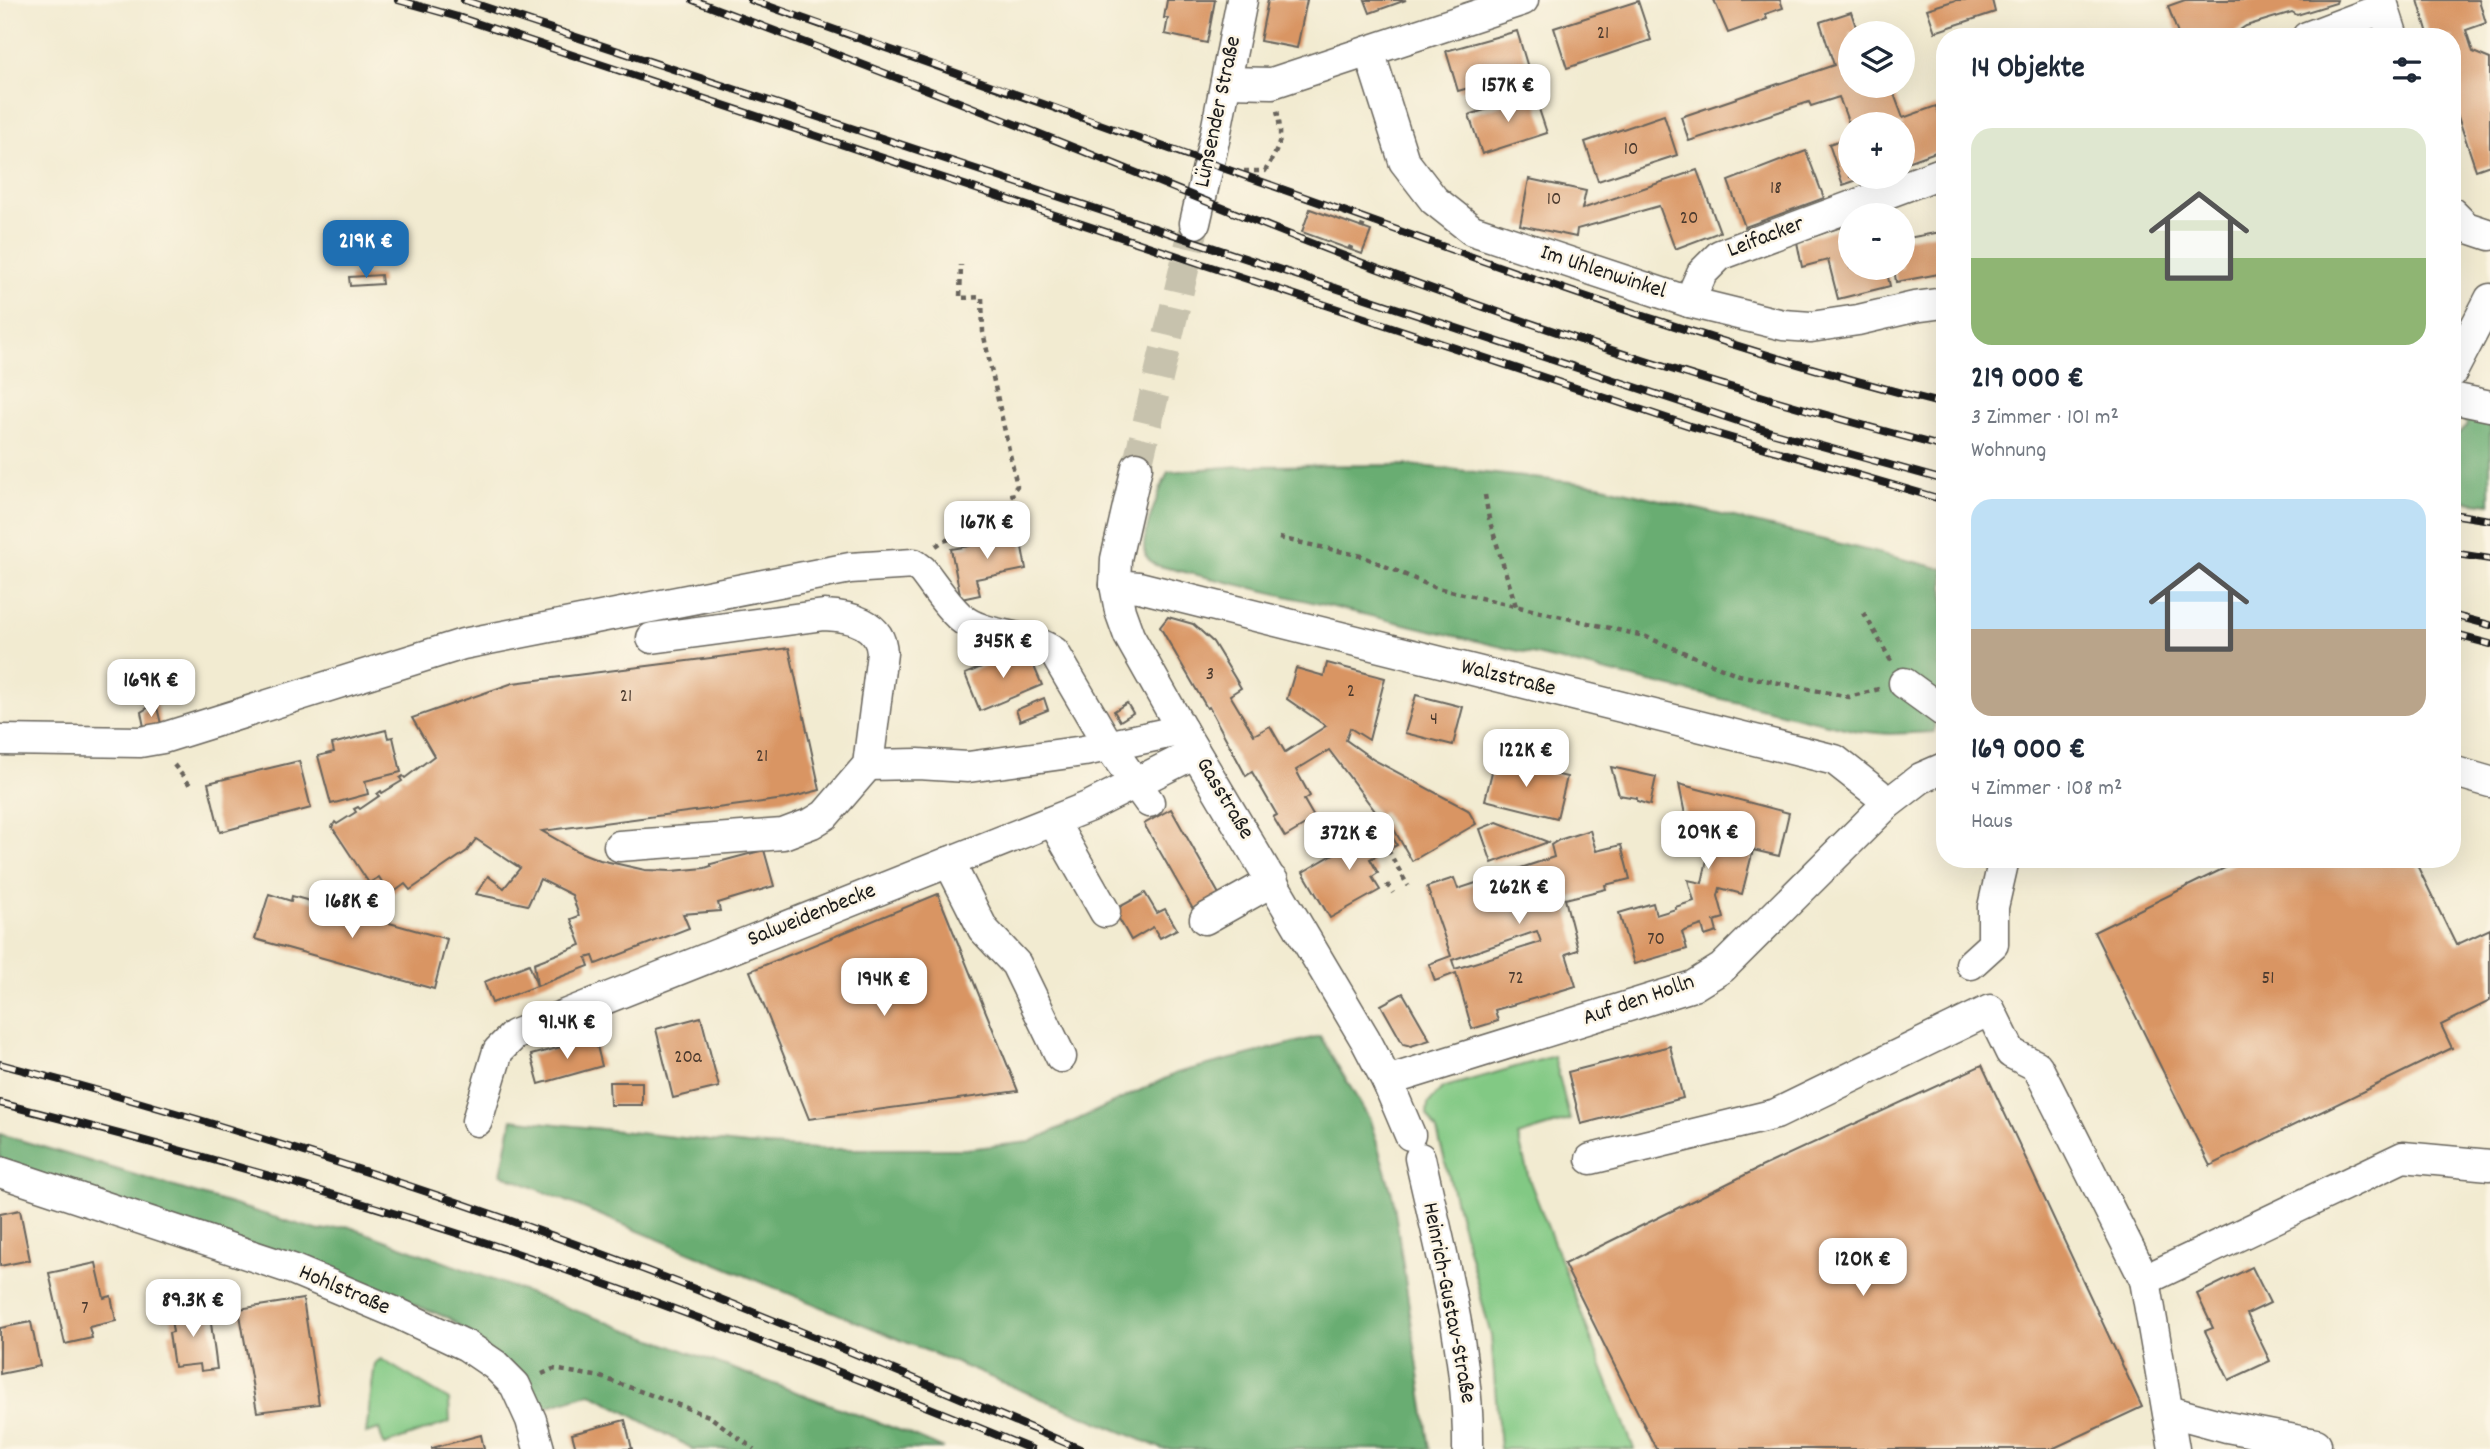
<!DOCTYPE html>
<html lang="de">
<head>
<meta charset="utf-8">
<style>
  body { margin:0; font-family:Dekko,sans-serif; background:#f6f6f7; color:#1f2937; height:100vh; display:flex; flex-direction:column; font-size:26px; white-space:nowrap }
  * { box-sizing:border-box; margin:0 }
  p { font-size:23px; color:#747a83 }
  .icon { flex:none; width:38px; height:38px; fill:none; stroke:currentColor; stroke-width:2; stroke-linecap:round; stroke-linejoin:round }
  .map { position:relative; flex:1; overflow:hidden }
  .sheet { position:absolute; left:1936px; top:28px; width:525px; height:840px; display:flex; flex-direction:column; background:#fff; border-radius:28px; box-shadow:0 7px 28px #0002 }
  .sheet>* { flex:none }
  .buttons { position:absolute; left:1838px; top:21px; display:grid; gap:14px }
  .buttons a { display:grid; place-items:center; width:77px; height:77px; border-radius:50%; background:#fff; box-shadow:0 7px 28px #0002; font-size:35px }
  .price { position:absolute; translate:-50% -60px; padding:0 16px; border-radius:14px; background:#fff; color:#222; font-size:23px; line-height:46px; filter:drop-shadow(0 2px 4px #0008) }
  .price::after { content:''; position:absolute; left:50%; top:42px; width:21px; height:16px; margin-left:-10px; background:inherit; clip-path:polygon(0 0,100% 0,50% 100%) }
  .price.selected { background:#1f6fb2; color:#fff }
  ul { padding:0; list-style:none }
  li { display:grid; align-content:center; gap:14px; height:371px; padding:0 35px }
  li span { display:grid; place-items:center; height:217px; border-radius:21px; color:#555 }
  li>.icon { margin-inline-start:auto }
  span .icon { width:126px; height:126px; fill:#fffc; stroke-width:1 }
  li b { font-size:30px }
  h2 { display:flex; justify-content:space-between; align-items:center; height:84px; padding:0 35px; font-size:30px }
  .map>svg:first-child { display:block }
  .green { fill:#82c984; stroke:#4f7250; stroke-width:2 }
  .forest { fill:#69ad72; stroke:#426447; stroke-width:2 }
  .building { fill:#d99564; fill-rule:evenodd }
  .lines { fill:none; stroke-linecap:round; stroke-linejoin:round }
  .minor-tunnel { stroke:#c7c2ad; stroke-width:30; stroke-dasharray:30 15; stroke-linecap:butt }
  .minor-casing { stroke:#67645b; stroke-width:33 }
  .path { stroke:#67645b; stroke-width:4.5; stroke-dasharray:5 5; stroke-linecap:butt }
  .minor { stroke:#fff; stroke-width:30 }
  .rail-casing { stroke:#1c1c1c; stroke-width:8 }
  .rail { stroke:#fcf5e5; stroke-width:5; stroke-dasharray:16; stroke-linecap:butt }
  .labels { text-anchor:middle; dominant-baseline:central; stroke-width:5; stroke-linejoin:round; paint-order:stroke }
  .number-label { font-size:19px; fill:#4b3a2e }
  .street-label { font-size:23px; fill:#1c1c1c; stroke:#fcf5e5 }
</style>
</head>
<body>
<div class="map">
<svg width="2490" height="1449" viewBox="0 0 2490 1449">
  <rect width="100%" height="100%" fill="#fcf5e5"/>
  <filter id="ink" filterUnits="userSpaceOnUse"><feTurbulence type="fractalNoise" baseFrequency=".0143" numOctaves="2"/><feDisplacementMap in="SourceGraphic" scale="14" xChannelSelector="R" yChannelSelector="G"/><feConvolveMatrix kernelMatrix="1 2 1 2 8 2 1 2 1" color-interpolation-filters="sRGB"/></filter>
  <filter id="wash" filterUnits="userSpaceOnUse"><feTurbulence type="fractalNoise" baseFrequency=".00686" numOctaves="4" result="noise"/><feDisplacementMap in="SourceGraphic" scale="28" xChannelSelector="R" yChannelSelector="G"/><feGaussianBlur stdDeviation="1.57" result="paint"/><feColorMatrix in="noise" values="0 0 0 0 0 0 0 0 0 0 0 0 0 0 0 0 0 1.4 0 .05"/><feComposite in="paint" operator="in"/></filter>
  <g filter="url(#wash)">
    <rect width="100%" height="100%" fill="#f2ebd1"/>
    <g class="green">
      <path d="M 1554,1056 L 1570,1120 L 1518,1136 L 1529,1179 L 1634,1449 L 1500,1449 L 1491,1336 L 1437,1131 L 1427,1115 L 1428,1104 L 1442,1088 Z"/>
      <path d="M 381,1359 L 449,1400 L 450,1422 L 384,1445 L 379,1429 L 366,1433 L 375,1363 Z"/>
    </g>
    <g class="forest">
      <path d="M 2465,413 L 2490,417 L 2490,504 L 2452,499 L 2452,442 L 2468,424 L 2461,419 Z"/>
      <path d="M 1410,465 L 1599,485 L 1944,569 L 1944,637 L 1938,666 L 1944,667 L 1944,709 L 1935,719 L 1934,732 L 1889,734 L 1857,731 L 1155,565 C 1149,560 1144,556 1144,547 C 1144,529 1160,489 1168,472 L 1239,466 Z"/>
      <path d="M 1320,1036 L 1370,1120 L 1393,1197 L 1430,1449 L 1163,1449 L 501,1174 L 512,1119 L 747,1145 L 820,1149 L 965,1149 L 1030,1142 L 1177,1073 Z"/>
      <path d="M 0,1134 L 320,1231 L 347,1226 L 907,1433 L 944,1449 L 693,1449 L 591,1393 L 542,1408 L 511,1368 L 449,1318 L 323,1271 L 0,1174 Z"/>
    </g>
    <g id="blocks">
      <g class="building">
        <path d="M 1167,0 L 1215,0 L 1207,43 L 1165,34 L 1168,18 L 1164,18 Z"/>
        <path d="M 1268,0 L 1307,0 L 1297,48 L 1260,41 Z"/>
        <path d="M 1365,0 L 1406,0 L 1370,13 Z"/>
        <path d="M 1714,0 L 1780,0 L 1783,8 L 1765,14 L 1767,19 L 1728,33 Z"/>
        <path d="M 1956,0 L 1992,0 L 1995,12 L 1935,32 L 1927,9 Z"/>
        <path d="M 2185,0 L 2337,0 L 2336,3 L 2297,15 L 2292,12 L 2246,26 L 2229,37 L 2179,37 L 2168,6 Z"/>
        <path d="M 2418,0 L 2479,0 L 2486,23 L 2466,30 L 2473,52 L 2490,59 L 2490,165 L 2476,170 L 2452,99 L 2452,37 L 2429,37 Z"/>
        <path d="M 1638,1 L 1651,40 L 1567,68 L 1554,28 Z"/>
        <path d="M 1851,12 L 1858,33 L 1850,33 L 1850,86 L 1891,86 L 1903,118 L 1936,106 L 1944,128 L 1944,149 L 1902,164 L 1902,124 L 1849,124 L 1839,97 L 1811,106 L 1809,102 L 1689,141 L 1681,117 L 1834,65 L 1820,22 Z"/>
        <path d="M 1517,31 L 1529,71 L 1458,91 L 1446,51 Z"/>
        <path d="M 1534,94 L 1547,133 L 1482,154 L 1469,115 Z"/>
        <path d="M 1664,115 L 1677,155 L 1598,181 L 1585,142 Z"/>
        <path d="M 1850,137 L 1850,177 L 1866,177 L 1843,185 L 1829,144 Z"/>
        <path d="M 1806,151 L 1824,198 L 1745,227 L 1728,181 Z"/>
        <path d="M 1697,170 L 1720,232 L 1675,249 L 1659,206 L 1577,229 L 1576,237 L 1520,225 L 1529,179 L 1586,191 L 1582,209 Z"/>
        <path d="M 1310,209 L 1371,231 L 1362,254 L 1302,232 Z"/>
        <path d="M 1850,224 L 1850,268 L 1886,268 L 1890,286 L 1838,299 L 1828,260 L 1802,267 L 1797,242 Z"/>
        <path d="M 1941,232 L 1944,273 L 1896,282 L 1894,268 L 1902,268 L 1902,239 Z"/>
        <path d="M 381,275 L 382,284 L 350,286 L 349,277 Z"/>
        <path d="M 1019,531 L 1026,569 L 976,579 L 980,595 L 961,599 L 951,549 L 970,546 L 969,541 Z"/>
        <path d="M 1168,617 L 1193,624 L 1213,642 L 1241,688 L 1230,695 L 1254,735 L 1270,726 L 1285,752 L 1326,726 L 1287,699 L 1296,668 L 1324,676 L 1327,663 L 1385,678 L 1369,740 L 1350,728 L 1346,740 L 1374,760 L 1468,810 L 1476,824 L 1412,861 L 1384,812 L 1378,815 L 1329,750 L 1296,770 L 1310,796 L 1304,800 L 1315,819 L 1285,837 L 1273,817 L 1277,815 L 1252,772 L 1246,776 L 1209,707 L 1207,708 L 1160,627 Z"/>
        <path d="M 789,648 L 820,790 L 785,799 L 542,831 L 577,851 L 600,860 L 645,870 L 672,871 L 705,868 L 711,866 L 711,864 L 764,850 L 774,886 L 718,903 L 720,911 L 683,914 L 689,928 L 596,964 L 593,956 L 586,958 L 589,966 L 537,986 L 534,963 L 581,945 L 571,919 L 579,916 L 572,895 L 540,879 L 528,905 L 476,894 L 488,876 L 504,888 L 520,868 L 476,839 L 467,851 L 410,890 L 405,884 L 390,895 L 379,877 L 369,883 L 332,827 L 335,822 L 337,824 L 356,812 L 354,809 L 358,807 L 360,809 L 379,796 L 377,794 L 381,791 L 382,793 L 402,781 L 400,778 L 403,776 L 405,778 L 434,756 L 412,718 L 513,683 Z"/>
        <path d="M 1026,648 L 1042,685 L 980,711 L 965,674 Z"/>
        <path d="M 1416,695 L 1463,707 L 1453,745 L 1405,733 Z"/>
        <path d="M 1044,698 L 1048,710 L 1020,721 L 1016,710 Z"/>
        <path d="M 156,703 L 162,728 L 145,732 L 141,712 Z"/>
        <path d="M 1127,703 L 1133,713 L 1120,721 L 1114,711 Z"/>
        <path d="M 386,730 L 388,738 L 393,737 L 401,772 L 365,781 L 368,794 L 331,804 L 318,756 L 334,752 L 332,744 Z"/>
        <path d="M 1495,760 L 1567,777 L 1557,818 L 1485,800 Z"/>
        <path d="M 299,761 L 311,808 L 220,832 L 208,783 Z"/>
        <path d="M 1611,767 L 1656,777 L 1650,805 L 1637,801 L 1637,798 L 1619,795 Z"/>
        <path d="M 1679,784 L 1789,813 L 1779,856 L 1753,850 L 1742,894 L 1720,888 L 1718,896 L 1724,918 L 1714,921 L 1717,932 L 1705,936 L 1702,925 L 1682,932 L 1687,949 L 1634,964 L 1619,913 L 1653,903 L 1656,915 L 1676,909 L 1675,907 L 1694,901 L 1688,880 L 1702,883 L 1713,832 L 1687,825 Z"/>
        <path d="M 1171,809 L 1220,896 L 1194,911 L 1144,824 Z"/>
        <path d="M 1497,822 L 1548,842 L 1492,863 L 1480,829 Z"/>
        <path d="M 1385,824 L 1397,845 L 1370,859 L 1378,873 L 1372,877 L 1380,890 L 1330,918 L 1303,872 Z"/>
        <path d="M 1590,830 L 1596,851 L 1621,845 L 1630,879 L 1605,885 L 1606,889 L 1565,899 L 1578,950 L 1566,954 L 1576,986 L 1495,1010 L 1498,1021 L 1472,1029 L 1456,973 L 1435,981 L 1429,964 L 1451,956 L 1427,887 L 1454,878 L 1458,889 L 1554,857 L 1551,845 L 1559,840 ZM 1537,931 L 1541,942 L 1455,969 L 1452,960 Z"/>
        <path d="M 2243,859 L 2414,859 L 2456,945 L 2490,929 L 2490,1001 L 2441,1025 L 2452,1048 L 2210,1166 L 2094,932 Z"/>
        <path d="M 1145,893 L 1157,913 L 1165,909 L 1177,929 L 1160,938 L 1153,927 L 1131,940 L 1114,910 Z"/>
        <path d="M 269,894 L 291,901 L 292,896 L 447,939 L 434,989 L 255,939 Z"/>
        <path d="M 938,894 L 1018,1091 L 809,1119 L 750,971 Z"/>
        <path d="M 529,964 L 537,986 L 492,1003 L 484,982 Z"/>
        <path d="M 1403,993 L 1430,1040 L 1411,1046 L 1403,1044 L 1381,1005 Z"/>
        <path d="M 701,1017 L 719,1087 L 673,1098 L 656,1029 Z"/>
        <path d="M 595,1038 L 602,1066 L 539,1084 L 531,1055 Z"/>
        <path d="M 1670,1046 L 1683,1098 L 1581,1124 L 1568,1072 Z"/>
        <path d="M 1982,1065 L 2142,1407 L 2052,1449 L 1656,1449 L 1564,1264 L 1759,1168 Z"/>
        <path d="M 609,1082 L 642,1082 L 642,1105 L 610,1105 Z"/>
        <path d="M 20,1210 L 30,1260 L 0,1266 L 0,1214 Z"/>
        <path d="M 96,1263 L 104,1298 L 111,1296 L 116,1321 L 89,1327 L 92,1338 L 65,1344 L 49,1273 Z"/>
        <path d="M 2252,1267 L 2270,1303 L 2247,1314 L 2270,1361 L 2229,1380 L 2205,1331 L 2213,1328 L 2197,1294 Z"/>
        <path d="M 303,1299 L 319,1404 L 257,1412 L 239,1309 Z"/>
        <path d="M 209,1308 L 217,1369 L 201,1371 L 200,1364 L 174,1367 L 169,1333 L 173,1332 L 170,1313 Z"/>
        <path d="M 31,1322 L 40,1366 L 0,1374 L 0,1328 Z"/>
        <path d="M 625,1420 L 632,1449 L 576,1449 L 572,1434 Z"/>
        <path d="M 481,1435 L 484,1449 L 432,1449 L 432,1448 Z"/>
      </g>
    </g>
  </g>
  <g filter="url(#ink)">
    <use href="#blocks" fill-opacity="0" stroke="#67645b" stroke-width="2"/>
    <g class="lines">
      <path class="minor-tunnel" d="M 1137,467 L 1195,223"/>
      <defs>
        <g id="minor">
          <path d="M 2381,0 L 2393,37"/>
          <path d="M 2307,37 L 2384,8"/>
          <path d="M 1369,51 L 1404,161 L 1434,200 L 1472,230 L 1689,302 L 1783,325 L 1811,327 L 1858,320 L 1914,307 L 1944,303"/>
          <path d="M 1226,82 L 1272,83 L 1523,0"/>
          <path d="M 2452,213 L 2466,227 L 2490,235"/>
          <path d="M 1195,223 L 1215,136 L 1242,0"/>
          <path d="M 1689,302 L 1702,273 L 1720,255 L 1944,172"/>
          <path d="M 2452,372 L 2490,299"/>
          <path d="M 2452,398 L 2490,406"/>
          <path d="M 1137,467 L 1116,559 L 1115,585 L 1120,611 L 1129,636 L 1182,730 L 1365,1039 L 1387,1081 L 1410,1135"/>
          <path d="M 1115,585 L 1139,587 L 1835,760 L 1877,793 L 1886,805"/>
          <path d="M 1904,683 L 1944,712"/>
          <path d="M 0,740 L 140,742 L 163,738 L 463,644 L 850,568 L 914,564 L 922,570 C 934,585 946,605 961,618 C 984,638 1027,633 1054,652 L 1109,746 L 1149,802"/>
          <path d="M 868,765 L 918,764 L 968,767 L 1084,751 L 1182,730"/>
          <path d="M 2452,771 L 2490,782"/>
          <path d="M 1053,821 L 1105,912"/>
          <path d="M 619,846 L 783,834 L 812,823 L 825,815 L 868,765 L 882,653 C 881,623 850,616 824,615 L 652,638"/>
          <path d="M 949,862 L 983,929 L 1016,964 L 1061,1057"/>
          <path d="M 1205,919 L 1273,881"/>
          <path d="M 1971,964 L 1993,944 L 1993,907 L 2004,859"/>
          <path d="M 1387,1081 L 1693,986 L 1722,968 L 1886,805 L 1921,778 L 1944,768"/>
          <path d="M 477,1121 L 498,1051 L 514,1035 L 1090,806 L 1195,753"/>
          <path d="M 1420,1158 C 1441,1254 1469,1351 1468,1449"/>
          <path d="M 1591,1159 L 1776,1114 L 1990,1010 L 2011,1053 L 2037,1066 L 2145,1280 L 2403,1157 L 2490,1165"/>
          <path d="M 0,1172 L 292,1269 L 399,1314 L 467,1346 L 495,1365 L 515,1385 L 531,1420 L 539,1449"/>
          <path d="M 2145,1280 L 2174,1449"/>
          <path d="M 2168,1411 L 2227,1427 L 2316,1444"/>
        </g>
      </defs>
      <use href="#minor" class="minor-casing"/>
      <g class="path">
        <path d="M 1236,177 L 1244,171 L 1265,171 C 1281,144 1283,141 1277,110"/>
        <path d="M 1360,226 L 1366,228"/>
        <path d="M 1348,247 L 1357,251"/>
        <path d="M 1485,495 L 1489,519 L 1516,606"/>
        <path d="M 1279,538 L 1362,556 L 1433,587 L 1644,636 L 1739,675 L 1849,697 L 1879,689"/>
        <path d="M 936,546 L 943,541 L 1017,522 L 1012,492 L 1017,486 L 983,332 L 982,297 L 960,298 L 961,265"/>
        <path d="M 1864,613 L 1891,661"/>
        <path d="M 174,765 L 190,785"/>
        <path d="M 1388,850 L 1408,886"/>
        <path d="M 1387,884 L 1393,893"/>
        <path d="M 542,1374 L 553,1369 L 601,1377 L 709,1416 L 754,1449"/>
      </g>
      <use href="#minor" class="minor"/>
      <defs>
        <g id="rail">
          <path d="M 398,0 L 458,17 L 1690,426 L 1944,500"/>
          <path d="M 464,0 L 1771,432 L 1944,480"/>
          <path d="M 693,0 C 824,49 955,100 1085,152 C 1215,205 1345,259 1478,305 C 1631,359 1787,406 1944,447"/>
          <path d="M 751,0 C 962,73 1172,150 1383,225 C 1568,292 1753,356 1944,404"/>
          <path d="M 2452,514 L 2490,520"/>
          <path d="M 2452,553 L 2490,559"/>
          <path d="M 2452,615 L 2490,625"/>
          <path d="M 2452,634 L 2490,644"/>
          <path d="M 0,1064 C 204,1118 407,1181 605,1255 C 765,1314 923,1382 1080,1449"/>
          <path d="M 0,1103 C 201,1154 402,1211 597,1281 C 743,1333 887,1390 1031,1449"/>
        </g>
      </defs>
      <use href="#rail" class="rail-casing"/>
      <use href="#rail" class="rail"/>
    </g>
  </g>
  <g class="labels">
    <g class="number-label">
      <text x="1603" y="34">21</text>
      <text x="1631" y="150">10</text>
      <text x="1776" y="189">18</text>
      <text x="1554" y="200">10</text>
      <text x="1689" y="219">20</text>
      <text x="1210" y="675">3</text>
      <text x="1351" y="692">2</text>
      <text x="626" y="697">21</text>
      <text x="1434" y="720">4</text>
      <text x="762" y="757">21</text>
      <text x="1656" y="940">70</text>
      <text x="1516" y="979">72</text>
      <text x="2268" y="979">51</text>
      <text x="688" y="1058">20a</text>
      <text x="85" y="1309">7</text>
    </g>
    <g class="street-label">
      <text transform="translate(1219 112) rotate(-78)">Lünsender Straße</text>
      <text transform="translate(1766 238) rotate(-21)">Leifacker</text>
      <text transform="translate(1603 273) rotate(18)">Im Uhlenwinkel</text>
      <text transform="translate(1508 679) rotate(14)">Walzstraße</text>
      <text transform="translate(1224 799) rotate(59)">Gasstraße</text>
      <text transform="translate(812 916) rotate(-22)">Salweidenbecke</text>
      <text transform="translate(1639 1001) rotate(-19)">Auf den Holln</text>
      <text transform="translate(344 1291) rotate(23)">Hohlstraße</text>
      <text transform="translate(1448 1303) rotate(79)">Heinrich-Gustav-Straße</text>
    </g>
  </g>
</svg>
<div class="buttons">
<a><svg class="icon" aria-label="layers" viewBox="0 0 24 24"><path d="M12 4l9 5-9 5-9-5zM3 14l9 5 9-5"/></svg></a>
<a>+</a>
<a>−</a>
</div>
<b class="price" style="left:1508px;top:124px">157K €</b>
<b class="price selected" style="left:366px;top:280px">219K €</b>
<b class="price" style="left:987px;top:561px">167K €</b>
<b class="price" style="left:1003px;top:680px">345K €</b>
<b class="price" style="left:151px;top:719px">169K €</b>
<b class="price" style="left:1526px;top:789px">122K €</b>
<b class="price" style="left:1708px;top:871px">209K €</b>
<b class="price" style="left:1349px;top:872px">372K €</b>
<b class="price" style="left:1519px;top:926px">262K €</b>
<b class="price" style="left:352px;top:940px">168K €</b>
<b class="price" style="left:884px;top:1018px">194K €</b>
<b class="price" style="left:567px;top:1061px">91.4K €</b>
<b class="price" style="left:1863px;top:1298px">120K €</b>
<b class="price" style="left:193px;top:1339px">89.3K €</b>
<section class="sheet">
<h2>14 Objekte<svg class="icon" aria-label="filters" viewBox="0 0 24 24"><path d="M4 7h16M4 17h16"/><circle cx="9" cy="7" r="2"/><circle cx="15" cy="17" r="2"/></svg></h2>
<ul>
<li><span style="background:linear-gradient(#dfe7d0 60%,#8fb573 0)"><svg class="icon" aria-label="home" viewBox="0 0 24 24"><path d="M3 11l9-7 9 7M6 9v11h12V9"/></svg></span><div><b>219 000 €</b><p>3 Zimmer · 101 m²</p><p>Wohnung</p></div></li>
<li><span style="background:linear-gradient(#bfe0f5 60%,#b9a48a 0)"><svg class="icon" aria-label="home" viewBox="0 0 24 24"><path d="M3 11l9-7 9 7M6 9v11h12V9"/></svg></span><div><b>169 000 €</b><p>4 Zimmer · 108 m²</p><p>Haus</p></div></li>
</ul>
</section>
</div>
</body>
</html>
